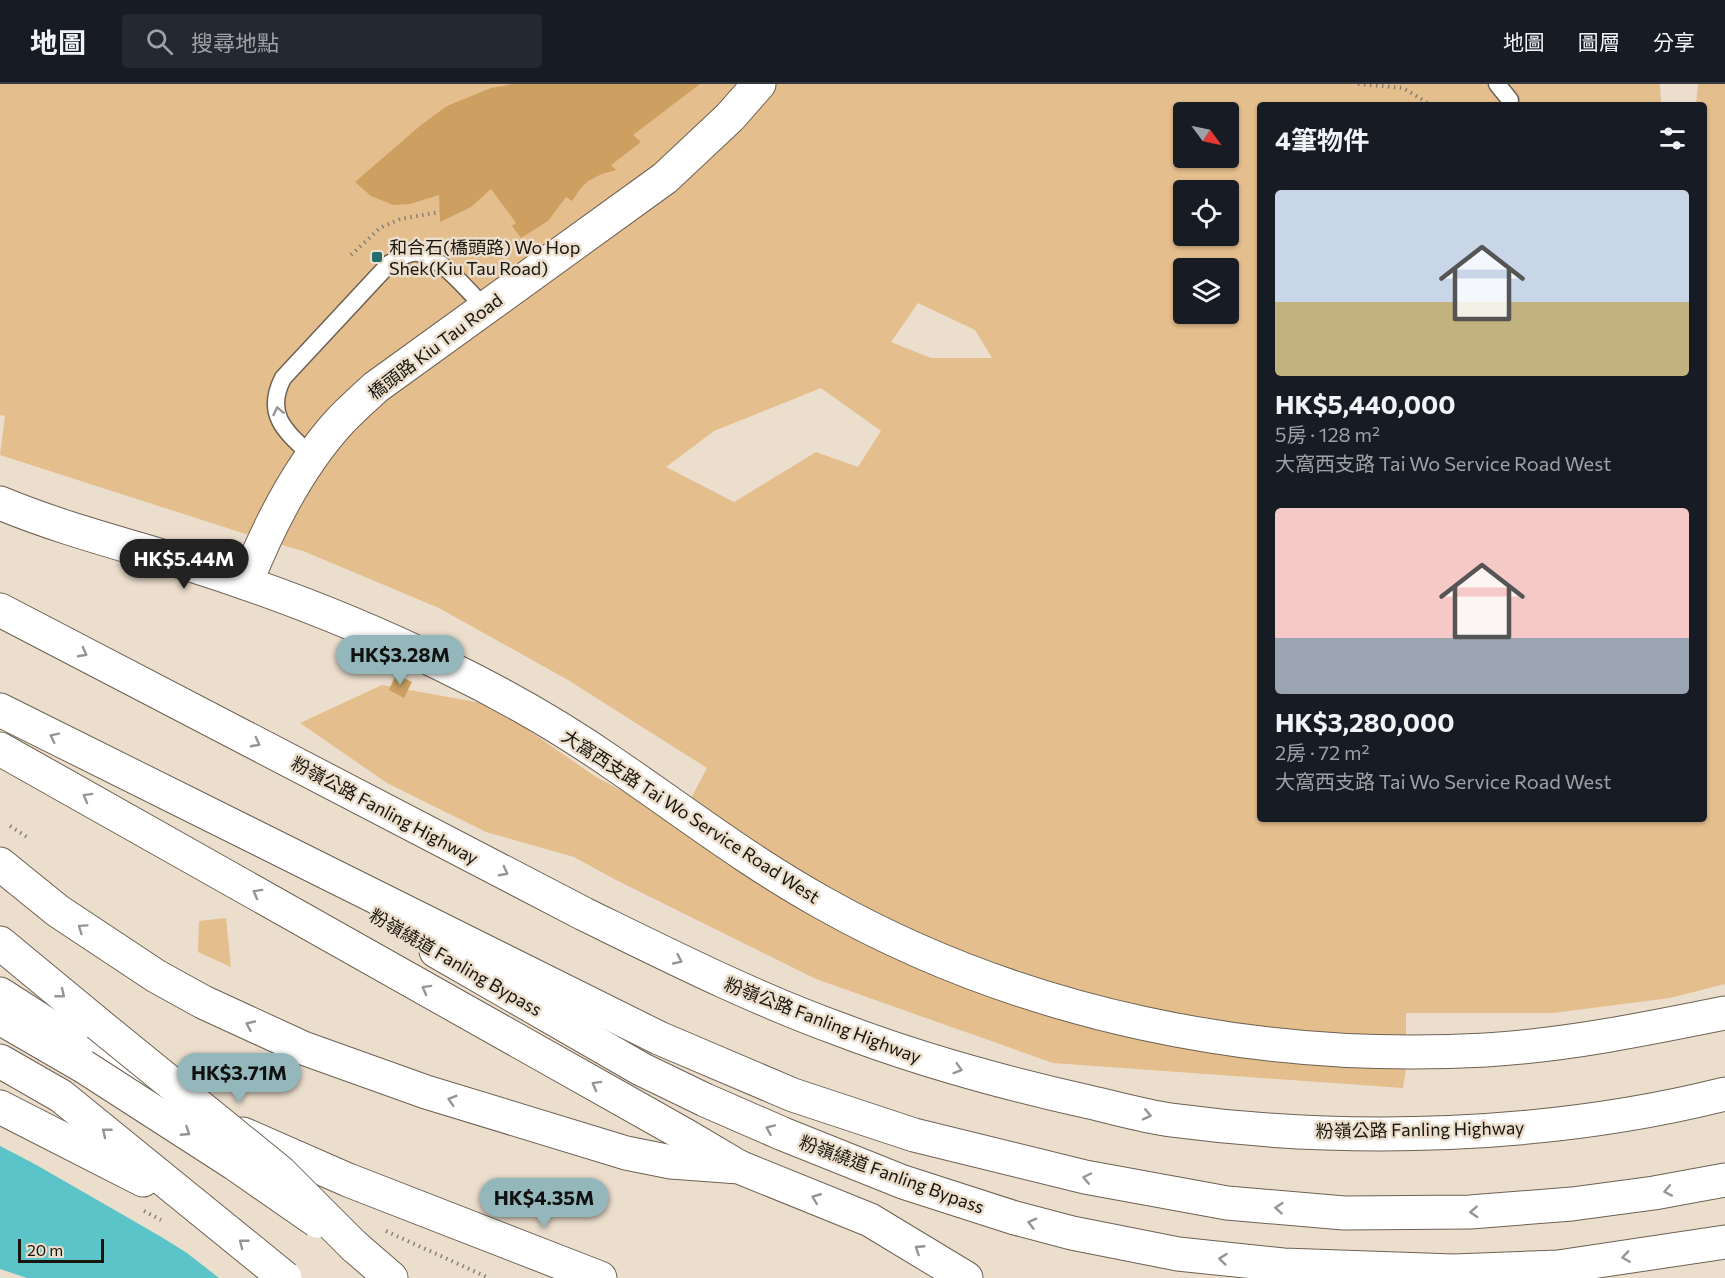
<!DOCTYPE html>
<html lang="zh-TW">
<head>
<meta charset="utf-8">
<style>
  body { margin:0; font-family:Commissioner,"Noto Sans TC",sans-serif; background:#242831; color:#f1f3f6; height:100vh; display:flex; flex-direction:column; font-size:22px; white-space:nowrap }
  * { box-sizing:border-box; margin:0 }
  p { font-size:20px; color:#9ea1a6 }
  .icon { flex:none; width:33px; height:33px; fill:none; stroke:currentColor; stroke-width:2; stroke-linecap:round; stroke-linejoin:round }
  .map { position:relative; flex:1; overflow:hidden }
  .panel { position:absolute; left:1257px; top:18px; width:450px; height:720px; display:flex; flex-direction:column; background:#171b24; border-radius:6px; box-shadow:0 2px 4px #0004 }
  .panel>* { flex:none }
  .needle { width:39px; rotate:123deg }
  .buttons { position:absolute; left:1173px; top:18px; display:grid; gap:12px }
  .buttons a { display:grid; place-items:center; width:66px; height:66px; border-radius:6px; background:#171b24; box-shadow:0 2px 4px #0004; font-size:30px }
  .scale { position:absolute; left:18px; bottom:15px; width:86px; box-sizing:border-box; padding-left:6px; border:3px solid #18140e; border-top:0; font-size:16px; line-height:21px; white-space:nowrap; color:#18140e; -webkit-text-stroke:4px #ecdecd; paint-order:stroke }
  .price { position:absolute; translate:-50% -51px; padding:0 14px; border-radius:21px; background:#93b7ba; color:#111; font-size:20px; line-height:39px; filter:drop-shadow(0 2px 3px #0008) }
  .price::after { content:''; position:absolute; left:50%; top:36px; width:18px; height:14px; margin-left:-9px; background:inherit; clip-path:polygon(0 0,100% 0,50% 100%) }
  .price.current { background:#222; color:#fff }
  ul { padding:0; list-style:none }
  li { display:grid; align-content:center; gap:12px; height:318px; padding:0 18px }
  li span { display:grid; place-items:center; height:186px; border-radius:6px; color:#555 }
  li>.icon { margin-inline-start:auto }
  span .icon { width:108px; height:108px; fill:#fffc; stroke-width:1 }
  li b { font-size:26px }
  h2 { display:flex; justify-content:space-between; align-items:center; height:72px; padding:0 18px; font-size:26px }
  header { display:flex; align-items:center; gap:36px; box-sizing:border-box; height:84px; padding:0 30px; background:#171b24; border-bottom:2px solid #363941 }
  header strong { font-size:28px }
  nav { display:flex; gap:33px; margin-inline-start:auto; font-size:21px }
  .search { width:420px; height:54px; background:#242831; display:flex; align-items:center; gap:15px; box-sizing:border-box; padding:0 21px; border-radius:6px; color:#9ea1a6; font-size:22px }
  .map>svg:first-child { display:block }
  .green { fill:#e4be8c; fill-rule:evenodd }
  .water { fill:#5bc4c8 }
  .pier { fill:#ecdecd }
  .building { fill:#cda061 }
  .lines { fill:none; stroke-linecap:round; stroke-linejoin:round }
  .service-casing { stroke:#6d6152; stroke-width:19 }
  .minor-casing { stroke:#6d6152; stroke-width:35 }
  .tertiary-casing { stroke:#6d6152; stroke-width:35 }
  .secondary-casing { stroke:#6d6152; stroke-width:35 }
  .trunk-casing { stroke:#6d6152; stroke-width:35 }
  .motorway-casing { stroke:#6d6152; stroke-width:35 }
  .path { stroke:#8a8175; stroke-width:4; stroke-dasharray:1.5 4.5; stroke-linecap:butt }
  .service { stroke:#fff; stroke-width:16 }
  .minor { stroke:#fff; stroke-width:33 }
  .tertiary { stroke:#fff; stroke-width:33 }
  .secondary { stroke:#fff; stroke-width:33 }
  .trunk { stroke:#fff; stroke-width:33 }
  .motorway { stroke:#fff; stroke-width:33 }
  .trunk-bridge-casing { stroke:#6d6152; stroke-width:35; stroke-linecap:butt }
  .motorway-bridge-casing { stroke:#6d6152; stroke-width:35; stroke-linecap:butt }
  .trunk-bridge { stroke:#fff; stroke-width:33 }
  .motorway-bridge { stroke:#fff; stroke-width:33 }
  .oneway { stroke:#979593 }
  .poi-dot { fill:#216d70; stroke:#ecdecd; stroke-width:2 }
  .labels { text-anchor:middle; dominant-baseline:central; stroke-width:5; stroke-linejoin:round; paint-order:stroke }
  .poi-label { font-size:18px; fill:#18140e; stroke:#ecdecd; text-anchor:start }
  .street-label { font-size:18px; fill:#18140e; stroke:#ecdecd }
</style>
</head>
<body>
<header>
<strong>地圖</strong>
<div class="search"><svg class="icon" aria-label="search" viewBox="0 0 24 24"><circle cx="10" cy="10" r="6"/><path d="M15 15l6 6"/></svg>搜尋地點</div>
<nav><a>地圖</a><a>圖層</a><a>分享</a></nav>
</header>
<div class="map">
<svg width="1725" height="1194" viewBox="0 0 1725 1194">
  <rect width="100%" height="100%" fill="#ecdecd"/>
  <g class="green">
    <path d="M 0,0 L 1660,0 L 1661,21 L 1260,21 L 1260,735 L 1704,735 L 1704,21 L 1696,21 L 1698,0 L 1725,0 L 1725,900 L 1670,914 L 1553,929 L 1406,929 L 1406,984 L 1403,1004 L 1053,979 L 816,895 L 616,796 L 574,773 L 486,748 L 387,699 L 300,639 L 382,601 L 492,621 L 596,693 L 679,737 L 707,684 L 568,596 L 439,524 L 303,467 L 258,454 L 0,371 L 5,332 L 0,331 ZM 1184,28 L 1228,28 L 1228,74 L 1184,74 ZM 1184,106 L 1228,106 L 1228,152 L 1184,152 ZM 1184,184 L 1228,184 L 1228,230 L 1184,230 ZM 918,219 L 975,246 L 992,274 L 931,274 L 891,258 ZM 821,304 L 881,347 L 858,383 L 816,368 L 734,418 L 666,383 L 714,347 Z"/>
    <path d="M 226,834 L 231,883 L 198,868 L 199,837 Z"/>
  </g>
  <path class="water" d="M 0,1060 L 158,1151 L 306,1194 L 27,1194 L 0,1185 Z"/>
  <path class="pier" d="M 0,1057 L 159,1148 L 222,1161 L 307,1191 L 309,1194 L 219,1194 L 187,1169 L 91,1109 L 0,1062 Z"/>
  <g class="building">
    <path d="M 512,0 L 700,0 L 633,51 L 641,58 L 611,81 L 616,86 L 602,90 L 588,97 L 580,105 L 572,117 L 566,113 L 548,137 L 521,154 L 512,142 L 516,139 L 491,105 L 471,123 L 440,138 L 439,111 L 410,120 L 393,121 L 371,112 L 355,98 L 421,41 L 447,22 L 491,4 Z"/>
    <path d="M 396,590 L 412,598 L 404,614 L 389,606 Z"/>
  </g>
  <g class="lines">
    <defs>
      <g id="service">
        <path d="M 1497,0 L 1510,16"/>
        <path d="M 312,372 C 286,348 264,331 283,294 L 390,179 C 397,176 405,170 412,169 C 435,165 469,208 485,224"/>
      </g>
      <path id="minor" d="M 246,499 C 269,441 299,381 342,335 C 353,324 365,313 376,303 L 665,94 L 730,33 L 759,0"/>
      <g id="tertiary">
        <path d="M 0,910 L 104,977 L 186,1022"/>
        <path d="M 243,1050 L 348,1096 L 600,1194"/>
      </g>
      <path id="secondary" d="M 0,419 C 60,444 123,460 185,479 C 274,507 362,541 445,582 C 503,610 561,643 614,680 C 683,727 749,778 823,819 C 1022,931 1258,979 1486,966 C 1567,961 1646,945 1725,929"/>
      <g id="trunk">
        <path d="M 0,780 L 58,827 L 156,892 L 203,918 L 303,964 L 426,1008 L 626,1069 L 671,1078 L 739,1083 L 870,1136 L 966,1194"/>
        <path d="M 0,934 L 83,982"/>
        <path d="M 354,1162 L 391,1194"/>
      </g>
      <g id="motorway">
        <path d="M 0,526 L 584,830 C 668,871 751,913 839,945 C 920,976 1004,999 1089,1018 C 1116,1024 1143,1032 1171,1036 C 1350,1060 1549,1054 1725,1010"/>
        <path d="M 0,626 L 659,954 L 793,1011 L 914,1051 L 1085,1093 L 1227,1119 L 1344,1129 L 1470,1128 L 1572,1120 L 1654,1109 L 1725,1096"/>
        <path d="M 0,665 L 685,1051 L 739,1083"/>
        <path d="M 0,859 L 98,940"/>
        <path d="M 436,867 L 641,985 L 705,1016 L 783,1050 L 903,1098 L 1015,1134 L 1072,1149 L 1178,1170 L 1283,1181 L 1454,1187 L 1558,1183 L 1725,1158"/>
        <path d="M 0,977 L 61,1012 L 200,1125"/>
        <path d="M 0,1023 L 143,1096"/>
      </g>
    </defs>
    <use href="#service" class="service-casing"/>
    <use href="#minor" class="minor-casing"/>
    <use href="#tertiary" class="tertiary-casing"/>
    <use href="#secondary" class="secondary-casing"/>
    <use href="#trunk" class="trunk-casing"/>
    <use href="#motorway" class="motorway-casing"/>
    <g class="path">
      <path d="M 1358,0 L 1403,4 L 1431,21"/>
      <path d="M 351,171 L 380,144 L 400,135 L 440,128"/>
      <path d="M 10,742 L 27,753"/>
      <path d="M 144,1127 L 161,1136"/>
      <path d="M 386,1147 L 489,1194"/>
    </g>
    <use href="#service" class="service"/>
    <use href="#minor" class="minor"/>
    <use href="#tertiary" class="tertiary"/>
    <use href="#secondary" class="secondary"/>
    <use href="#trunk" class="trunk"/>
    <use href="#motorway" class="motorway"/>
    <defs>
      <path id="trunk-bridge" d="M 83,982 L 235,1080 L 317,1137"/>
      <g id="motorway-bridge">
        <path d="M 98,940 L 280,1088 L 354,1162"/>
        <path d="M 200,1125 L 285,1194"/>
      </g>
    </defs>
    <use href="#trunk-bridge" class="trunk-bridge-casing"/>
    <use href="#motorway-bridge" class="motorway-bridge-casing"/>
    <use href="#trunk-bridge" class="trunk-bridge"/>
    <use href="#motorway-bridge" class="motorway-bridge"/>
  </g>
  <defs><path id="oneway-chevron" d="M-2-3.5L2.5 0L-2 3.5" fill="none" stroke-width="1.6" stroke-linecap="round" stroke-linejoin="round" transform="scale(1.5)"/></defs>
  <g class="oneway">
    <use href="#oneway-chevron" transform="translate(278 327) rotate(-102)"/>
    <use href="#oneway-chevron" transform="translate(83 569) rotate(28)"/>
    <use href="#oneway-chevron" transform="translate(54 653) rotate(-154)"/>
    <use href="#oneway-chevron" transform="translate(256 659) rotate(28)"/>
    <use href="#oneway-chevron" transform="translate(87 713) rotate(-151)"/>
    <use href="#oneway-chevron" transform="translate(504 788) rotate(28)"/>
    <use href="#oneway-chevron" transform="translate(257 809) rotate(-151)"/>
    <use href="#oneway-chevron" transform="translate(82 844) rotate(-145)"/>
    <use href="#oneway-chevron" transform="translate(678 876) rotate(25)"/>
    <use href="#oneway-chevron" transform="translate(426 905) rotate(-151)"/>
    <use href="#oneway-chevron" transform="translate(61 910) rotate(39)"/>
    <use href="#oneway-chevron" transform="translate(250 941) rotate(-155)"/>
    <use href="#oneway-chevron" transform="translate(958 985) rotate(17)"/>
    <use href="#oneway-chevron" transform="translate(596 1001) rotate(-151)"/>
    <use href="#oneway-chevron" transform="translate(452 1016) rotate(-163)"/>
    <use href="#oneway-chevron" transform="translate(1147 1031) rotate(13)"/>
    <use href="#oneway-chevron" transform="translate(770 1045) rotate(-156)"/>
    <use href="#oneway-chevron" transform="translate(106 1048) rotate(-141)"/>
    <use href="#oneway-chevron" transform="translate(186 1048) rotate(33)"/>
    <use href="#oneway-chevron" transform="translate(1087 1094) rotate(-168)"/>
    <use href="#oneway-chevron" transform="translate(1668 1107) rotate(169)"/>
    <use href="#oneway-chevron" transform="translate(816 1114) rotate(-158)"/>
    <use href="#oneway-chevron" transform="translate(1279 1124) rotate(-175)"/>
    <use href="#oneway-chevron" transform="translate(1474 1128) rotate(177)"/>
    <use href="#oneway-chevron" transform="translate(1032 1139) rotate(-165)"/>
    <use href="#oneway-chevron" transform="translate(243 1159) rotate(-142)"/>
    <use href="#oneway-chevron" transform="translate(919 1165) rotate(-147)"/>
    <use href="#oneway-chevron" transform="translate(1626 1173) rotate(172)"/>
    <use href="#oneway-chevron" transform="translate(1223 1175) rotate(-174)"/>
  </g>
  <rect class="poi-dot" x="371" y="167" width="12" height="12" rx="3"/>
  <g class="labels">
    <g class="poi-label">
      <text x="389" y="163">和合石(橋頭路) Wo Hop<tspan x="389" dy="21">Shek(Kiu Tau Road)</tspan></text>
    </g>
    <g class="street-label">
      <text transform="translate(435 262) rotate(-37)">橋頭路 Kiu Tau Road</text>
      <text transform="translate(385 726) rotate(28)">粉嶺公路 Fanling Highway</text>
      <text transform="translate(691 732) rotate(33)">大窩西支路 Tai Wo Service Road West</text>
      <text transform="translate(456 878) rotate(30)">粉嶺繞道 Fanling Bypass</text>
      <text transform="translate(823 936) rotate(21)">粉嶺公路 Fanling Highway</text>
      <text transform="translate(1420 1045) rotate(-1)">粉嶺公路 Fanling Highway</text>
      <text transform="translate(892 1090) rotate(20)">粉嶺繞道 Fanling Bypass</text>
    </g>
  </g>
</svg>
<div class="buttons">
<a><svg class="needle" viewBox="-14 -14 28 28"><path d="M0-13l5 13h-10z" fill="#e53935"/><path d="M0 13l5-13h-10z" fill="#9ea1a6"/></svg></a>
<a><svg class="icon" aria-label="locate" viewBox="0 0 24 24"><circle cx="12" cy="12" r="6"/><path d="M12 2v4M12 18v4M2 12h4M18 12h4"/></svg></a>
<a><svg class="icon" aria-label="layers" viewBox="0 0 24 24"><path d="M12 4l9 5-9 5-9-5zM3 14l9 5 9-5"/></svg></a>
</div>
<div class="scale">20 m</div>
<b class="price current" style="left:184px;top:506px">HK$5.44M</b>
<b class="price" style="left:400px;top:602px">HK$3.28M</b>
<b class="price" style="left:239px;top:1020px">HK$3.71M</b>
<b class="price" style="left:544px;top:1145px">HK$4.35M</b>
<section class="panel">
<h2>4筆物件<svg class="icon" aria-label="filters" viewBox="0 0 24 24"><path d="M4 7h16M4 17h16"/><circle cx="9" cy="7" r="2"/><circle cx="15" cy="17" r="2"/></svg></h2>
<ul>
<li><span style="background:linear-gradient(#c9d6e8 60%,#c2b280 0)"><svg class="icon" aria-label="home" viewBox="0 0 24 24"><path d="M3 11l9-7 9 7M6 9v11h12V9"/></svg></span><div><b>HK$5,440,000</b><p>5房 · 128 m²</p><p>大窩西支路 Tai Wo Service Road West</p></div></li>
<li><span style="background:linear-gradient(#f6c9c9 70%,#9aa5b1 0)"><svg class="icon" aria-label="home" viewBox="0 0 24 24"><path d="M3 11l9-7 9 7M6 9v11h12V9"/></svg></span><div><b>HK$3,280,000</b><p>2房 · 72 m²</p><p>大窩西支路 Tai Wo Service Road West</p></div></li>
</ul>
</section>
</div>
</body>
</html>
